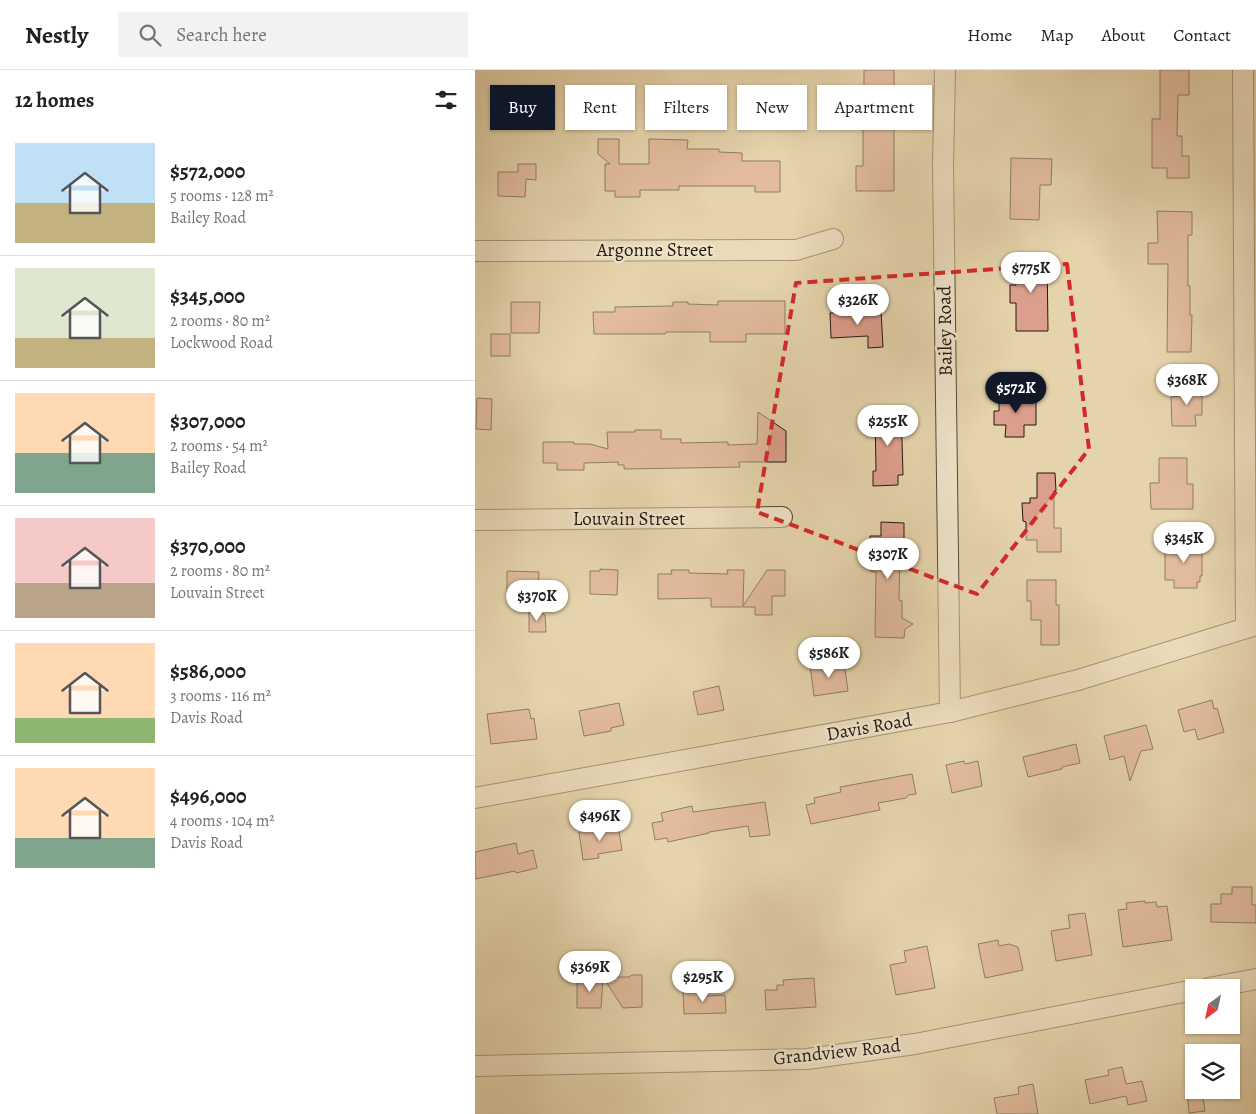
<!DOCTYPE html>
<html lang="en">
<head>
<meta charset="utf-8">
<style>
  body { margin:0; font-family:Alegreya,serif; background:#f2f2f2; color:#222; height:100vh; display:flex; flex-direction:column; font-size:19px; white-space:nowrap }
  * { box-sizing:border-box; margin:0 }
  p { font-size:16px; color:#767676 }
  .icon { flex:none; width:28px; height:28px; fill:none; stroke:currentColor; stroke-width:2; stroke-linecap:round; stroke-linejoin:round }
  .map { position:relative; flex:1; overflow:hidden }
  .details { display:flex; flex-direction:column; background:#fff; width:475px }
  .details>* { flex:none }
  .guide { position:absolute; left:15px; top:15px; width:475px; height:45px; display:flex; gap:10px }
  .needle { width:32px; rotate:213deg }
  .buttons { position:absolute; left:710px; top:909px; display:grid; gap:10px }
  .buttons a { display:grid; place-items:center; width:55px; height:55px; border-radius:0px; background:#fff; box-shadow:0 1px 4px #0004; font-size:25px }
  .price { position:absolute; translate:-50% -42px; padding:0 11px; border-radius:18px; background:#fff; color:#222; font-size:16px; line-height:32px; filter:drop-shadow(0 1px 2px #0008) }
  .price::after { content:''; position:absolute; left:50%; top:30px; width:15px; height:11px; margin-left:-8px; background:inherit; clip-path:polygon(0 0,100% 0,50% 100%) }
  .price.selected { background:#111827; color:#fff }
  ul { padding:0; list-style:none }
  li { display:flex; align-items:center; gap:15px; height:125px; padding:0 15px }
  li+li { border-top:1px solid #e0e0e0 }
  li span { display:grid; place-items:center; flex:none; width:140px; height:100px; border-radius:0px; color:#555 }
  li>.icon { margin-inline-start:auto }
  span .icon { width:60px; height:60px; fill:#fffc; stroke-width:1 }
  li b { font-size:21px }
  h2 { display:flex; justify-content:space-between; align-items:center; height:60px; padding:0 15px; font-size:21px }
  .pill { padding:0 18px; border-radius:0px; background:#fff; box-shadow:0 1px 4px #0004; font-size:18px; line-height:45px }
  .pill.selected { background:#111827; color:#fff }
  header { display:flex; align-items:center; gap:30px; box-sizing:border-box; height:70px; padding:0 25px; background:#fff; border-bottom:1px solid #e0e0e0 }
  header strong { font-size:24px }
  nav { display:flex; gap:28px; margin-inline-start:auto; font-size:18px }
  .search { width:350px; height:45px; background:#f2f2f2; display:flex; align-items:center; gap:12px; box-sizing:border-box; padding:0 18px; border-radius:0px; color:#767676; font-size:19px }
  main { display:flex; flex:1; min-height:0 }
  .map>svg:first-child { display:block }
  .building { fill:#dd9f8d; stroke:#231912 }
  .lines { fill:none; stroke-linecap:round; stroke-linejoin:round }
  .minor-casing { stroke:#544838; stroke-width:22 }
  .minor { stroke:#eee2c9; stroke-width:20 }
  .marked { fill:none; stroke:#d62828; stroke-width:4; stroke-dasharray:10 6; stroke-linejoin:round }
  .labels { text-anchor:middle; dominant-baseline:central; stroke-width:5; stroke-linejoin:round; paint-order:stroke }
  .street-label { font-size:19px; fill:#231912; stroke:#eee2c9 }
</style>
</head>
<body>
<header>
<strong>Nestly</strong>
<div class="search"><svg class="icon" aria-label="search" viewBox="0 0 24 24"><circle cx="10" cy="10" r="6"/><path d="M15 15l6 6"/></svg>Search here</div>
<nav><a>Home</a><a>Map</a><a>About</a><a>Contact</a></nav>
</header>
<main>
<section class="details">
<h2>12 homes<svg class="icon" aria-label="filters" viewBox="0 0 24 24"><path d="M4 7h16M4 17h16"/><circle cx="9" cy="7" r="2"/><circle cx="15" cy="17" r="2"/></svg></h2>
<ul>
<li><span style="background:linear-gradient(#bfe0f5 60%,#c2b280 0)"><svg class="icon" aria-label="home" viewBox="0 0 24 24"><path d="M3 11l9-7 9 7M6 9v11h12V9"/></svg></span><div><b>$572,000</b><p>5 rooms · 128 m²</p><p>Bailey Road</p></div></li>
<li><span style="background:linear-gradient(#dfe7d0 70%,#c2b280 0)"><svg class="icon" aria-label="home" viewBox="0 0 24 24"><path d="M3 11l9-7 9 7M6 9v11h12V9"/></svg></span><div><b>$345,000</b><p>2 rooms · 80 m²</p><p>Lockwood Road</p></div></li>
<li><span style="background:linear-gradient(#ffd9b3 60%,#7fa58c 0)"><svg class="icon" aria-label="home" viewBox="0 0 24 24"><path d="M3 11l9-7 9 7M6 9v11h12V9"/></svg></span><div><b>$307,000</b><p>2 rooms · 54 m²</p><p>Bailey Road</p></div></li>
<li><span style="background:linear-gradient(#f6c9c9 65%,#b9a48a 0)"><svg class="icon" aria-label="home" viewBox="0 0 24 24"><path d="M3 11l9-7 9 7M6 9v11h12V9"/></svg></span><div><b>$370,000</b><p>2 rooms · 80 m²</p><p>Louvain Street</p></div></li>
<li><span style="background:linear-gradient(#ffd9b3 75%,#8fb573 0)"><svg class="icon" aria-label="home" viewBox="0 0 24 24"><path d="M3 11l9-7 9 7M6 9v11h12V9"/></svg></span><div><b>$586,000</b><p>3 rooms · 116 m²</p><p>Davis Road</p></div></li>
<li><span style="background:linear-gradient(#ffd9b3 70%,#7fa58c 0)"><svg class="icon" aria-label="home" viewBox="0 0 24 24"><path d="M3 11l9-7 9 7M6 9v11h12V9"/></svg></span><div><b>$496,000</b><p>4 rooms · 104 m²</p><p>Davis Road</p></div></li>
</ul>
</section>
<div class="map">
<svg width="781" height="1044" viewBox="0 0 781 1044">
  <rect width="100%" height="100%" fill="#e5d3ac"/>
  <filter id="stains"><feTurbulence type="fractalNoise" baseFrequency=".004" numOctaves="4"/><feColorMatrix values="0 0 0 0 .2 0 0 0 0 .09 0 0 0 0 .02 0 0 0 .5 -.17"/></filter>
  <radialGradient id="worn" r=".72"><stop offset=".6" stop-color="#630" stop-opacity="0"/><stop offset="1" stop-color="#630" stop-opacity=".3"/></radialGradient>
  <g class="building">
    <rect x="389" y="0" width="30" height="26"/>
    <path d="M 685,0 L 714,0 L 714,25 L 703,25 L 702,66 L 707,66 L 707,86 L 714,86 L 714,108 L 692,108 L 692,98 L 677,98 L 677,49 L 685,49 Z"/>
    <path d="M 388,59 L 419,59 L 419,121 L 381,121 L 381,96 L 388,96 Z"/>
    <path d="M 123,69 L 144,69 L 144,94 L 174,94 L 174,69 L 213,70 L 212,79 L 244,79 L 244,82 L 267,83 L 267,91 L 305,91 L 305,122 L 280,122 L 280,116 L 204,116 L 204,120 L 165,120 L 165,127 L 140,127 L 140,121 L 130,121 L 130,94 L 135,94 L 123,84 Z"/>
    <path d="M 536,88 L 577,89 L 576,115 L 565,115 L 564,150 L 535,149 Z"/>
    <path d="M 43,94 L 61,94 L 61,110 L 51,109 L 50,127 L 23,126 L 23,102 L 43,102 Z"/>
    <path d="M 682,141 L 717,142 L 717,165 L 713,165 L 713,216 L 715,216 L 715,245 L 717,245 L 716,282 L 692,282 L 693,194 L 673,194 L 673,173 L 683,173 Z"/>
    <path d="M 541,186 L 572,186 L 573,261 L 541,261 L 541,233 L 535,233 L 535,215 L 541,215 Z"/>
    <path d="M 243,231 L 310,231 L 310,264 L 271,264 L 271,272 L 235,272 L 235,262 L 191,262 L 190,264 L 119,264 L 118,242 L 140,242 L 140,237 L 198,236 L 198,232 L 213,232 L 213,234 L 243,235 Z"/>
    <path d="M 36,232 L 65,232 L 64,263 L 36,263 Z"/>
    <path d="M 406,240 L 408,277 L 393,278 L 393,266 L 356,268 L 355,243 Z"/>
    <rect x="16" y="264" width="19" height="22"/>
    <path d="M 704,317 L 727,317 L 727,345 L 720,345 L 721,356 L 697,356 L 696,327 L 704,326 Z"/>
    <path d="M 524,325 L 561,326 L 561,355 L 549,355 L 549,367 L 530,367 L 531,355 L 519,355 L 519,341 L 524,341 Z"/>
    <path d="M 2,328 L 17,329 L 16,360 L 1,359 Z"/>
    <path d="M 426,337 L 428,405 L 423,405 L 423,415 L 398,416 L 398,401 L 401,401 L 400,341 L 404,341 L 404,338 Z"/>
    <path d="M 283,342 L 311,361 L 311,392 L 264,392 L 265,397 L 149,399 L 149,395 L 143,395 L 143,392 L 109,393 L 109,400 L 82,400 L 82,393 L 68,393 L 68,372 L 99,372 L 99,374 L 115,374 L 133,379 L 132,362 L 160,362 L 160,360 L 186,360 L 186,369 L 206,369 L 206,373 L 253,372 L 253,375 L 282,374 Z"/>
    <path d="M 684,388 L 712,388 L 712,414 L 718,414 L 718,439 L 676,439 L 675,413 L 684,413 Z"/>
    <path d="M 562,403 L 580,403 L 581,421 L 579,421 L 579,458 L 586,458 L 586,482 L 562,482 L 562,470 L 551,470 L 551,452 L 548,451 L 547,433 L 555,433 L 555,428 L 562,428 Z"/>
    <path d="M 406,452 L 429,453 L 429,480 L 425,480 L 424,530 L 427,531 L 427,548 L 438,554 L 430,559 L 429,568 L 400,567 L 401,502 L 395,501 L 395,466 L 406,466 Z"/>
    <path d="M 690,473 L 727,473 L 727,506 L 725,506 L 725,512 L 722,512 L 722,518 L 699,518 L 699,510 L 690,510 Z"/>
    <path d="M 125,499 L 143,500 L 142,525 L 115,524 L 115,501 L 125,501 Z"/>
    <path d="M 196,500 L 214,500 L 214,503 L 253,504 L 252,500 L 269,500 L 268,536 L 292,500 L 310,500 L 310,526 L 297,526 L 297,545 L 280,545 L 280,537 L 236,537 L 236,528 L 183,529 L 183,504 L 197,504 Z"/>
    <path d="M 32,501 L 64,502 L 63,524 L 32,523 Z"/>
    <path d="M 552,510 L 581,510 L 581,535 L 584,535 L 584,575 L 566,575 L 566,550 L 556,550 L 556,531 L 552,531 Z"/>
    <path d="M 54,538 L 70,545 L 71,562 L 54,562 Z"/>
    <path d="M 369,592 L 373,621 L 339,626 L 335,596 Z"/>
    <path d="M 244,616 L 249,640 L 223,645 L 218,622 Z"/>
    <path d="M 737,630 L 739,639 L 742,638 L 749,662 L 723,670 L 720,659 L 709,662 L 703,640 Z"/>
    <path d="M 144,633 L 149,655 L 136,658 L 136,661 L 109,666 L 104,641 Z"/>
    <path d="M 54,639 L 56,649 L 59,648 L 62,669 L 16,674 L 12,644 Z"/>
    <path d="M 671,655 L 678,679 L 666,681 L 655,711 L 649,686 L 635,690 L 629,666 Z"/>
    <path d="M 601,674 L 605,693 L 587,697 L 587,699 L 553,707 L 548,687 Z"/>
    <path d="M 489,691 L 490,694 L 503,691 L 507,716 L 477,723 L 471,695 Z"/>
    <path d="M 437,704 L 441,724 L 433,725 L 431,728 L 403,733 L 405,740 L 336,754 L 331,735 L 340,733 L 339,728 L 366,722 L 365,717 Z"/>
    <path d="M 290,732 L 295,765 L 275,767 L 273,756 L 234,762 L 234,763 L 193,772 L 192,768 L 180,770 L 177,753 L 188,751 L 186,743 L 217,736 L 218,742 Z"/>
    <path d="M 143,756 L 147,780 L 123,784 L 124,788 L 108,790 L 104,762 Z"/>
    <path d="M 41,773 L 43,784 L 58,780 L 62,798 L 41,803 L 40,801 L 0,809 L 0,782 Z"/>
    <path d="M 757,817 L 777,817 L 777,835 L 781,835 L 781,853 L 736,852 L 736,834 L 746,834 L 746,824 L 757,824 Z"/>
    <path d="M 670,831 L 670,833 L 681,832 L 682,837 L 692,836 L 697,870 L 648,877 L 643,840 L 652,839 L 651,833 Z"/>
    <path d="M 610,843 L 617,885 L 581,891 L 576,861 L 595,858 L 593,845 Z"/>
    <path d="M 523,870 L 524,876 L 534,874 L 543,877 L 548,900 L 510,908 L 503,874 Z"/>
    <path d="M 452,876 L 460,918 L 421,925 L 415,895 L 431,892 L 429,881 Z"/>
    <path d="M 157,905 L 167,905 L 167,937 L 148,938 L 128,907 L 154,907 Z"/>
    <path d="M 128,907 L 126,938 L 102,938 L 102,908 Z"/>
    <path d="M 339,908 L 341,937 L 291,940 L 290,920 L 302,920 L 302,915 L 309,915 L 308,910 Z"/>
    <path d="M 231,919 L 232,926 L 250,925 L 251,943 L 209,944 L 208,920 Z"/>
    <path d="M 647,997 L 651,1014 L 667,1011 L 672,1031 L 653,1035 L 651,1026 L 615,1034 L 610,1010 L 634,1005 L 633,1000 Z"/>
    <path d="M 558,1014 L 563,1044 L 522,1044 L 519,1028 L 544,1024 L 543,1017 Z"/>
    <path d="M 712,1020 L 727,1020 L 730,1041 L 714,1043 Z"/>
  </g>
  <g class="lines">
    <defs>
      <g id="minor">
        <path d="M 470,0 L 468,95 L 475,642"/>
        <path d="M 768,0 L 771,558"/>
        <path d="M 0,181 L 321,180 L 358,169"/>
        <path d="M 0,450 L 307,447"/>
        <path d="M 0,728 L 475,642 L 603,610 L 781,555"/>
        <path d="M 734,918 L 781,909"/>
        <path d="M 0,996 L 332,989 L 440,974 L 719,920"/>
      </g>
    </defs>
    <use href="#minor" class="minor-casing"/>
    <use href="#minor" class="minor"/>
  </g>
  <path d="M0 0H781V1044H0ZM 592,194 L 614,379 L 502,524 L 282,442 L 321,213 Z" fill="#e5d3ac" fill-opacity=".55" fill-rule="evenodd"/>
  <path class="marked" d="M 592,194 L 614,379 L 502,524 L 282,442 L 321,213 Z"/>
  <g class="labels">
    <g class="street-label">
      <text x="180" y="180">Argonne Street</text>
      <text transform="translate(470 261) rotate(-91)">Bailey Road</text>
      <text x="154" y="449">Louvain Street</text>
      <text transform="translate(394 657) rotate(-10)">Davis Road</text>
      <text transform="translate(362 982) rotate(-6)">Grandview Road</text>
    </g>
  </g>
  <rect width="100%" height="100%" filter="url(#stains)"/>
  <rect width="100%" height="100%" fill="url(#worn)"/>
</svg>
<div class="buttons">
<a><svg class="needle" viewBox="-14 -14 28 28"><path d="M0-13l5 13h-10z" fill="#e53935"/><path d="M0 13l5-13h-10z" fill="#767676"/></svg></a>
<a><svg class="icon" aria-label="layers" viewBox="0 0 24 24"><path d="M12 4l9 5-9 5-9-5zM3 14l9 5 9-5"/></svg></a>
</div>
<b class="price" style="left:556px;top:224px">$775K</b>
<b class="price" style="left:383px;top:256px">$326K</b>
<b class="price" style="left:712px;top:336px">$368K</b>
<b class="price selected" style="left:541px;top:344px">$572K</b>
<b class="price" style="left:413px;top:377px">$255K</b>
<b class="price" style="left:709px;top:494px">$345K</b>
<b class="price" style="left:413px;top:510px">$307K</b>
<b class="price" style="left:62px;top:552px">$370K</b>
<b class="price" style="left:354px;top:609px">$586K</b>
<b class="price" style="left:125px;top:772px">$496K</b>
<b class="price" style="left:115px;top:923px">$369K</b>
<b class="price" style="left:228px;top:933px">$295K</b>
<div class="guide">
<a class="pill selected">Buy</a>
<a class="pill">Rent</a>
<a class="pill">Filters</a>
<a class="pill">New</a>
<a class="pill">Apartment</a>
</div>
</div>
</main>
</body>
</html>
